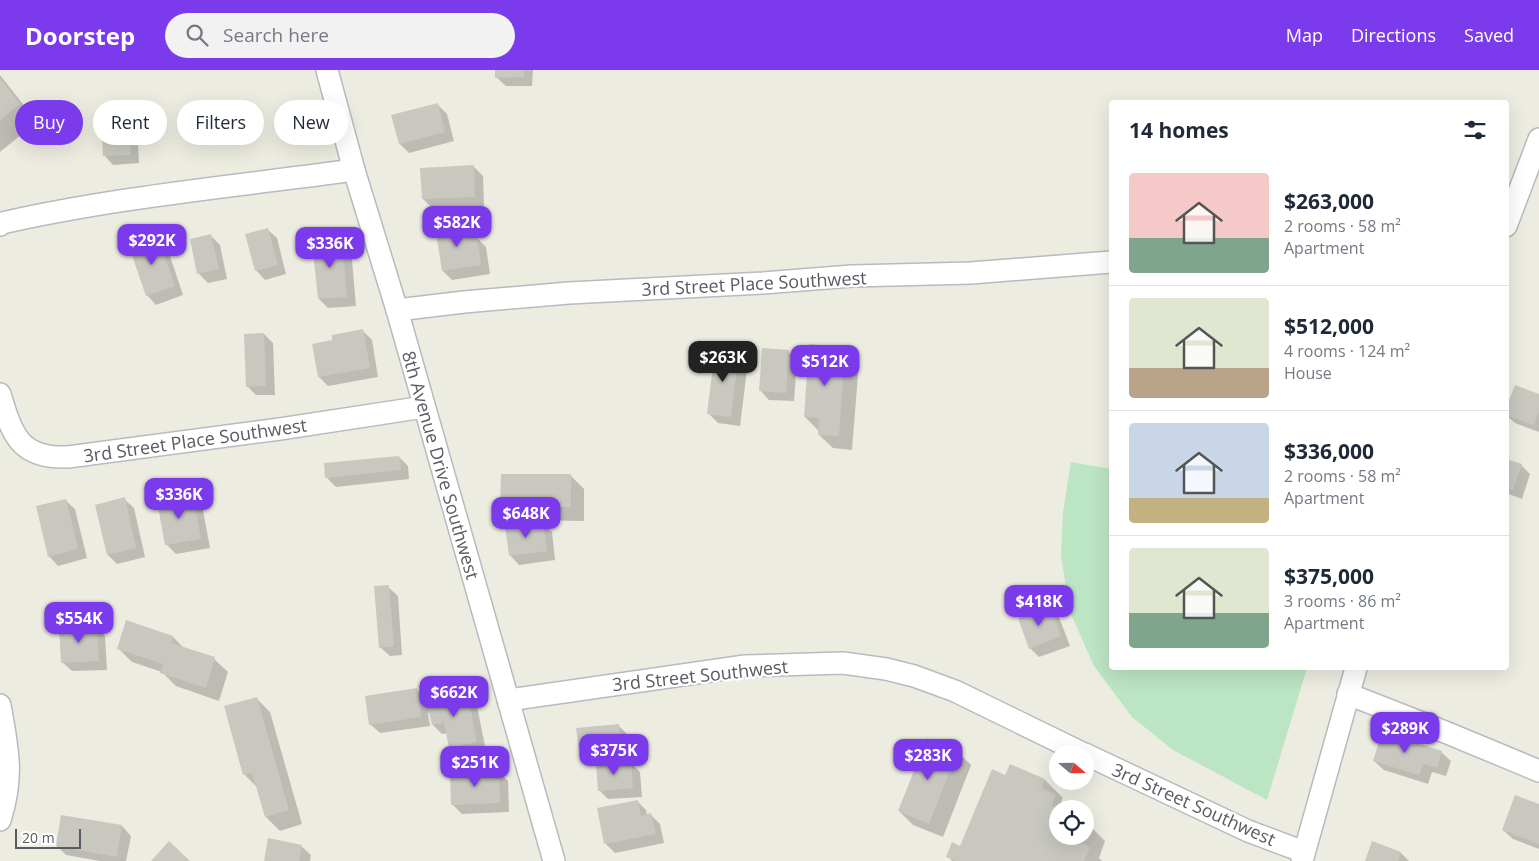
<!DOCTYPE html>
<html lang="en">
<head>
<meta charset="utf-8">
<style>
  body { margin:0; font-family:"Open Sans",sans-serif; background:#f2f2f3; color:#1f2937; height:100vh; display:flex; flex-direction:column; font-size:19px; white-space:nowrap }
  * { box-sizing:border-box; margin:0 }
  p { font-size:16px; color:#747a83 }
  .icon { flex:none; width:28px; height:28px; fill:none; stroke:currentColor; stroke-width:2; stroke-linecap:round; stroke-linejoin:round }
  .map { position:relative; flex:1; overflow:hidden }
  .sheet { position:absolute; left:1109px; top:30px; width:400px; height:570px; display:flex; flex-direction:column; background:#fff; border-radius:5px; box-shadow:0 5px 20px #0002 }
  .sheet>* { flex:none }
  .banner { position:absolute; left:15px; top:30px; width:475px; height:45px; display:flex; gap:10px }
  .needle { width:32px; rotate:110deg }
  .buttons { position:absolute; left:1049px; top:675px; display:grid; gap:10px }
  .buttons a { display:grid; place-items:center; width:45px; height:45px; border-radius:50%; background:#fff; box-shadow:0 5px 20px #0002; font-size:25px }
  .scale { position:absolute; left:15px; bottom:12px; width:66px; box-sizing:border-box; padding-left:5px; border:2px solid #595b62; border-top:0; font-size:14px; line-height:18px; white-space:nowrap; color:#595b62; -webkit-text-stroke:4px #fff; paint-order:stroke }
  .price { position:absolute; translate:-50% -42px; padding:0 11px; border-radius:10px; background:#7c3aed; color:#fff; font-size:16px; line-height:32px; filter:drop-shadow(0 1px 2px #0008) }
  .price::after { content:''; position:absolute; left:50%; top:30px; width:15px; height:11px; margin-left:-8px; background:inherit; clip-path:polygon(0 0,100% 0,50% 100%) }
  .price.selected { background:#222; color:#fff }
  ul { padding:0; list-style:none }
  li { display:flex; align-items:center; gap:15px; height:125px; padding:0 20px }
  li+li { border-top:1px solid #e0e1e3 }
  li span { display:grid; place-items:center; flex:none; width:140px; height:100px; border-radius:5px; color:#555 }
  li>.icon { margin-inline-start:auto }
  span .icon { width:60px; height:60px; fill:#fffc; stroke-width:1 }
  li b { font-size:21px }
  h2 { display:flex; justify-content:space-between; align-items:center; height:60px; padding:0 20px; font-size:21px }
  .chip { padding:0 18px; border-radius:22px; background:#fff; box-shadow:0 5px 20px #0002; font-size:18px; line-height:45px }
  .chip.selected { background:#7c3aed; color:#fff }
  header { display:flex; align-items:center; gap:30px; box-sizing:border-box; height:70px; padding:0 25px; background:#7c3aed; color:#fff }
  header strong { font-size:24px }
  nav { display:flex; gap:28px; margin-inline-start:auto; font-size:18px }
  .search { width:350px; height:45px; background:#f2f2f3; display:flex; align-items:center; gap:12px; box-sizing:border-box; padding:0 18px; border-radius:28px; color:#747a83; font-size:19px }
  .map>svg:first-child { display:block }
  .green { fill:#bce5c4 }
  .shadow { fill:#0003 }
  .building { fill:#c9c8c0 }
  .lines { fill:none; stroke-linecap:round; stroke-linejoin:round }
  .minor-casing { stroke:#b8bac0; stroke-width:24 }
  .minor { stroke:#fff; stroke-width:21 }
  .labels { text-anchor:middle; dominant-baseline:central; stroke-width:4.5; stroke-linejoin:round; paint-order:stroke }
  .street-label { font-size:18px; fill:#595b62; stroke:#fff }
</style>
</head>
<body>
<header>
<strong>Doorstep</strong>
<div class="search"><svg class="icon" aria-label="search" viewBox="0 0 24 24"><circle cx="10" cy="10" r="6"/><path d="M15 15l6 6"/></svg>Search here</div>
<nav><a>Map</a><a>Directions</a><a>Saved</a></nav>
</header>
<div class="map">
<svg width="1539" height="791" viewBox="0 0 1539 791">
  <rect width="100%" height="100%" fill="#edece1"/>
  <path class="green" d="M 1071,392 L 1111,399 L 1111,598 L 1307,598 L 1267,730 L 1173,680 L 1132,647 L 1094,596 L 1070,542 L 1061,486 L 1063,442 Z"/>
  <g class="shadow">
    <path d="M 496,0 L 533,0 L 532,16 L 506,16 L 496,7 Z"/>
    <path d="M 0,5 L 37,52 L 0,82 Z"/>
    <path d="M 437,34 L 447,44 L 454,71 L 409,83 L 400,74 L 393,46 Z"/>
    <path d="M 128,45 L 137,54 L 139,93 L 113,95 L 104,85 Z"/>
    <path d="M 473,96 L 483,106 L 484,136 L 432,138 L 423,129 Z"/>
    <path d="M 461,153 L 471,162 L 472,168 L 476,167 L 486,177 L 490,204 L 452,210 L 443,201 Z"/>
    <path d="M 267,159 L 277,168 L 286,204 L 265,210 L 256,200 Z"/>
    <path d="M 211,166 L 220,175 L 227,209 L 208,213 L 199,204 Z"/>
    <path d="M 158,168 L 167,177 L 183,225 L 156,235 L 147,225 Z"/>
    <path d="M 342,170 L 351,179 L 356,236 L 328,238 L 319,229 Z"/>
    <path d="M 362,260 L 372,270 L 378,307 L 328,316 L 319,307 L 334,271 Z"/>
    <path d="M 264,264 L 273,273 L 275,325 L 256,325 L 247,316 Z"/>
    <path d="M 845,278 L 859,292 L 852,380 L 833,378 L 819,365 L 819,361 L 805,347 Z"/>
    <path d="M 788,281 L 797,290 L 794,331 L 769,330 L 760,320 Z"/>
    <path d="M 739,283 L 748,292 L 740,356 L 718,353 L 709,344 Z"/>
    <path d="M 1539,325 L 1539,362 L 1515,353 L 1506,345 Z"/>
    <path d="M 399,387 L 408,396 L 409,409 L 336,417 L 327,408 Z"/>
    <path d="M 1506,390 L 1521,395 L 1530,404 L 1522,429 L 1506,423 Z"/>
    <path d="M 570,405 L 584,419 L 584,451 L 516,450 L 502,437 Z"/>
    <path d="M 193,426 L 202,435 L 210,478 L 176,484 L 166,474 Z"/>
    <path d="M 124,429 L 134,438 L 145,487 L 117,494 L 108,485 L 97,436 Z"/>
    <path d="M 65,430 L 75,439 L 87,488 L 58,496 L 49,486 Z"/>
    <path d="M 542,453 L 552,462 L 555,490 L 519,495 L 510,485 Z"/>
    <path d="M 388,517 L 398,526 L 402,585 L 390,586 L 380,577 Z"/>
    <path d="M 1050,538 L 1059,547 L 1070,576 L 1039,587 L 1030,578 Z"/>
    <path d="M 96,557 L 105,566 L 107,600 L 72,601 L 62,592 Z"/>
    <path d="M 173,567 L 185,579 L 214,589 L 228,602 L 219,631 L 176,616 L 162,602 L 132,592 L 119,579 Z"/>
    <path d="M 417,620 L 426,630 L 467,622 L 476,631 L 486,681 L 460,686 L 450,677 L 448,663 L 442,664 L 433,655 L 430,642 L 428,643 L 430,656 L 380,663 L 370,654 Z"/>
    <path d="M 256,628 L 270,642 L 302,754 L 280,761 L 266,747 L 258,718 L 245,705 L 225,637 Z"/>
    <path d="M 618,655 L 627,664 L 630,684 L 589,689 L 580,679 Z"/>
    <path d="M 957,681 L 971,695 L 943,767 L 913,755 L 899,741 Z"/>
    <path d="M 1441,682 L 1451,691 L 1446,706 L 1432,702 L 1428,714 L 1384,700 L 1374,691 Z"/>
    <path d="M 631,693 L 640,702 L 642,727 L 608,729 L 599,720 Z"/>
    <path d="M 499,702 L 508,711 L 509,742 L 462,744 L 452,734 Z"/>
    <path d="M 1006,707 L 1045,710 L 1063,728 L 1061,731 L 1068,739 L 1058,739 L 1058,766 L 1085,766 L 1085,752 L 1087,753 L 1105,771 L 1099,788 L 1102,791 L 952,791 L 948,786 L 961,777 Z"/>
    <path d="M 637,731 L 646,740 L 647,745 L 651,745 L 660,754 L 664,773 L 615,783 L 606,774 Z"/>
    <path d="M 1539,736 L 1539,779 L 1513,769 L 1503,760 Z"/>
    <path d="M 122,756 L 131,766 L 126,791 L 100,791 L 66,785 L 57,776 Z"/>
    <path d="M 1373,773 L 1401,783 L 1409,791 L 1367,791 Z"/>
    <path d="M 301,776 L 311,785 L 310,791 L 265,791 Z"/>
  </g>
  <g class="building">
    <path d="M 495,0 L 524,0 L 524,7 L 495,8 Z"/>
    <path d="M 0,8 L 20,34 L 0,50 Z"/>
    <path d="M 438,33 L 445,62 L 399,74 L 391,45 Z"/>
    <path d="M 129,44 L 131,85 L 103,86 L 101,45 Z"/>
    <path d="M 474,95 L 475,127 L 422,129 L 420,98 Z"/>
    <path d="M 462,152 L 464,168 L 477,166 L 481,195 L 442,201 L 435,156 Z"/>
    <path d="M 268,158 L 278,195 L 255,201 L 245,164 Z"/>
    <path d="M 211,164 L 219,199 L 197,204 L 190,169 Z"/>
    <path d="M 158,167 L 175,216 L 146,226 L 129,177 Z"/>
    <path d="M 342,169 L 347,227 L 318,229 L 312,171 Z"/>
    <path d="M 363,259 L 370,298 L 318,307 L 312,274 L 332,270 L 332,265 Z"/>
    <path d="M 264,263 L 266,316 L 246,317 L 244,264 Z"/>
    <path d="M 809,274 L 845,277 L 839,366 L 818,365 L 819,348 L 804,347 Z"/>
    <path d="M 762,278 L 789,280 L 786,323 L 759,321 Z"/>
    <path d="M 715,279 L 739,282 L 731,347 L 707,344 Z"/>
    <path d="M 1515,315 L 1539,324 L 1539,341 L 1534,355 L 1506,345 L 1506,338 Z"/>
    <path d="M 399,386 L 401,400 L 325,408 L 324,393 Z"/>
    <path d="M 1506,389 L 1522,394 L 1513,420 L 1506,418 Z"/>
    <path d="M 501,404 L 571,404 L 571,437 L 500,437 Z"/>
    <path d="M 193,425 L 201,469 L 165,475 L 157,431 Z"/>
    <path d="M 125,427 L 136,478 L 107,485 L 95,435 Z"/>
    <path d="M 66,429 L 78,479 L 48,487 L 36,436 Z"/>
    <path d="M 543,452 L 547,481 L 509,486 L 505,456 Z"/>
    <path d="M 389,515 L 394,576 L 379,578 L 374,516 Z"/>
    <path d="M 1050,536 L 1061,566 L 1029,579 L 1018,548 Z"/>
    <path d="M 126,550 L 173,566 L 171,573 L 215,587 L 206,618 L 160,603 L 163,594 L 117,579 Z"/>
    <path d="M 97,555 L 99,591 L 61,593 L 59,558 Z"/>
    <path d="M 417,618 L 421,647 L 369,655 L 365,626 Z"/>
    <path d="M 467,621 L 477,672 L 449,678 L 444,653 L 432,655 L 426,629 Z"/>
    <path d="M 257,627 L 289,740 L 265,747 L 252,703 L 243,705 L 224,636 Z"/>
    <path d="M 619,654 L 621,675 L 579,680 L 576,658 Z"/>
    <path d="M 1382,662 L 1442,681 L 1437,698 L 1423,694 L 1419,705 L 1373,691 Z"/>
    <path d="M 927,668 L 958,680 L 929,754 L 898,741 Z"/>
    <path d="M 631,691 L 633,718 L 598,721 L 596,694 Z"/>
    <path d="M 1010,694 L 1045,709 L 1042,718 L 1056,725 L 1051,736 L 1058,739 L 1058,766 L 1082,766 L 1080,772 L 1090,777 L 1084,791 L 956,791 L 946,787 L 952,772 L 960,776 L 992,699 L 1005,705 Z"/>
    <path d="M 499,701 L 500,733 L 451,735 L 450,703 Z"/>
    <path d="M 1515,725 L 1539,734 L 1539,774 L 1502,760 Z"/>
    <path d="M 638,730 L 641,746 L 651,743 L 656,764 L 604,774 L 597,738 Z"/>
    <path d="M 61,745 L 122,755 L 117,787 L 56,776 Z"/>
    <path d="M 268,768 L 302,775 L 299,791 L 264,791 Z"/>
    <path d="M 169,771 L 190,791 L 151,791 Z"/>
    <path d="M 1372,771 L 1401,782 L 1398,791 L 1365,791 Z"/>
  </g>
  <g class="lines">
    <defs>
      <g id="minor">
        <path d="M 327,0 L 354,100 L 397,240 L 554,791"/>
        <path d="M 0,155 L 2,153 C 117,127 237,116 354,100"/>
        <path d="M 1506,156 L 1539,69"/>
        <path d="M 397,240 L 464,232 L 569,223 L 763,213 L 852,206 L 971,203 L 1111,192"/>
        <path d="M 0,324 C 12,364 19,389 68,387 L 280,359 L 424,337"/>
        <path d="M 1348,624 L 1445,662 L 1539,701"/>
        <path d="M 508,630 L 745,596 L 843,593 L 886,599 L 914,606 L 955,621 L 1084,684"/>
        <path d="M 0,635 C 8,680 14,706 0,750"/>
        <path d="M 1085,684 L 1248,761 L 1304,782"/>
        <path d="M 1302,791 L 1356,598"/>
      </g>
    </defs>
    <use href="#minor" class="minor-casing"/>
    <use href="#minor" class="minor"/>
  </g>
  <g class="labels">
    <g class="street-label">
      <text transform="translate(754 213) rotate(-3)">3rd Street Place Southwest</text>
      <text transform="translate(195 370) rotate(-8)">3rd Street Place Southwest</text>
      <text transform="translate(441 395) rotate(74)">8th Avenue Drive Southwest</text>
      <text transform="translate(700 605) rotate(-6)">3rd Street Southwest</text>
      <text transform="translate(1194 734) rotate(24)">3rd Street Southwest</text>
    </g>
  </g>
</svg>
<div class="buttons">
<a><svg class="needle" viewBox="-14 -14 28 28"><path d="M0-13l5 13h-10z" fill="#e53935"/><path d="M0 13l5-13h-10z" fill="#747a83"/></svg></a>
<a><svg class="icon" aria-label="locate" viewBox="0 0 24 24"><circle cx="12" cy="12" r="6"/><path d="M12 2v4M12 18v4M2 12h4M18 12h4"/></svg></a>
</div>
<div class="scale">20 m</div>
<b class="price" style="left:457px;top:178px">$582K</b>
<b class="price" style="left:152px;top:196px">$292K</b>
<b class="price" style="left:330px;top:199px">$336K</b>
<b class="price selected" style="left:723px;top:313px">$263K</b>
<b class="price" style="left:825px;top:317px">$512K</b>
<b class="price" style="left:179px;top:450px">$336K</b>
<b class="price" style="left:526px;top:469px">$648K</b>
<b class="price" style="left:1039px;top:557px">$418K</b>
<b class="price" style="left:79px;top:574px">$554K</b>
<b class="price" style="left:454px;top:648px">$662K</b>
<b class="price" style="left:1405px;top:684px">$289K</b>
<b class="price" style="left:614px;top:706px">$375K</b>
<b class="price" style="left:928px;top:711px">$283K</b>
<b class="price" style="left:475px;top:718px">$251K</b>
<div class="banner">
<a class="chip selected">Buy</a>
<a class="chip">Rent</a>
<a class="chip">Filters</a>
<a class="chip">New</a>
</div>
<section class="sheet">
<h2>14 homes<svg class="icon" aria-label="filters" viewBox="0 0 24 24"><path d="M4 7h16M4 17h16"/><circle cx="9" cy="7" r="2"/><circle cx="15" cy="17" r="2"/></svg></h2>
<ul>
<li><span style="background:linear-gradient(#f6c9c9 65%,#7fa58c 0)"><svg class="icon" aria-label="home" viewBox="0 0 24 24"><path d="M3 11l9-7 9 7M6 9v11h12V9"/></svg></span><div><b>$263,000</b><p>2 rooms · 58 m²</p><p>Apartment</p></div></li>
<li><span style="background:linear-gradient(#dfe7d0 70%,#b9a48a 0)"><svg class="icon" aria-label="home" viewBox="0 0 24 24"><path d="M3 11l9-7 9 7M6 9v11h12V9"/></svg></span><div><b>$512,000</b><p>4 rooms · 124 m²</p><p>House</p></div></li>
<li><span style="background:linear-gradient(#c9d6e8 75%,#c2b280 0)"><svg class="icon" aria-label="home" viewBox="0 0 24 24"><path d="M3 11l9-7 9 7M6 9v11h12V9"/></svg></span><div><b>$336,000</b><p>2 rooms · 58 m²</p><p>Apartment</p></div></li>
<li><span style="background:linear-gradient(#dfe7d0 65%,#7fa58c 0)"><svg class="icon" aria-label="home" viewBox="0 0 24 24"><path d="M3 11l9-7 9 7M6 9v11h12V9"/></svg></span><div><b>$375,000</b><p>3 rooms · 86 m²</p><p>Apartment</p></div></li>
</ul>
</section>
</div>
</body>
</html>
